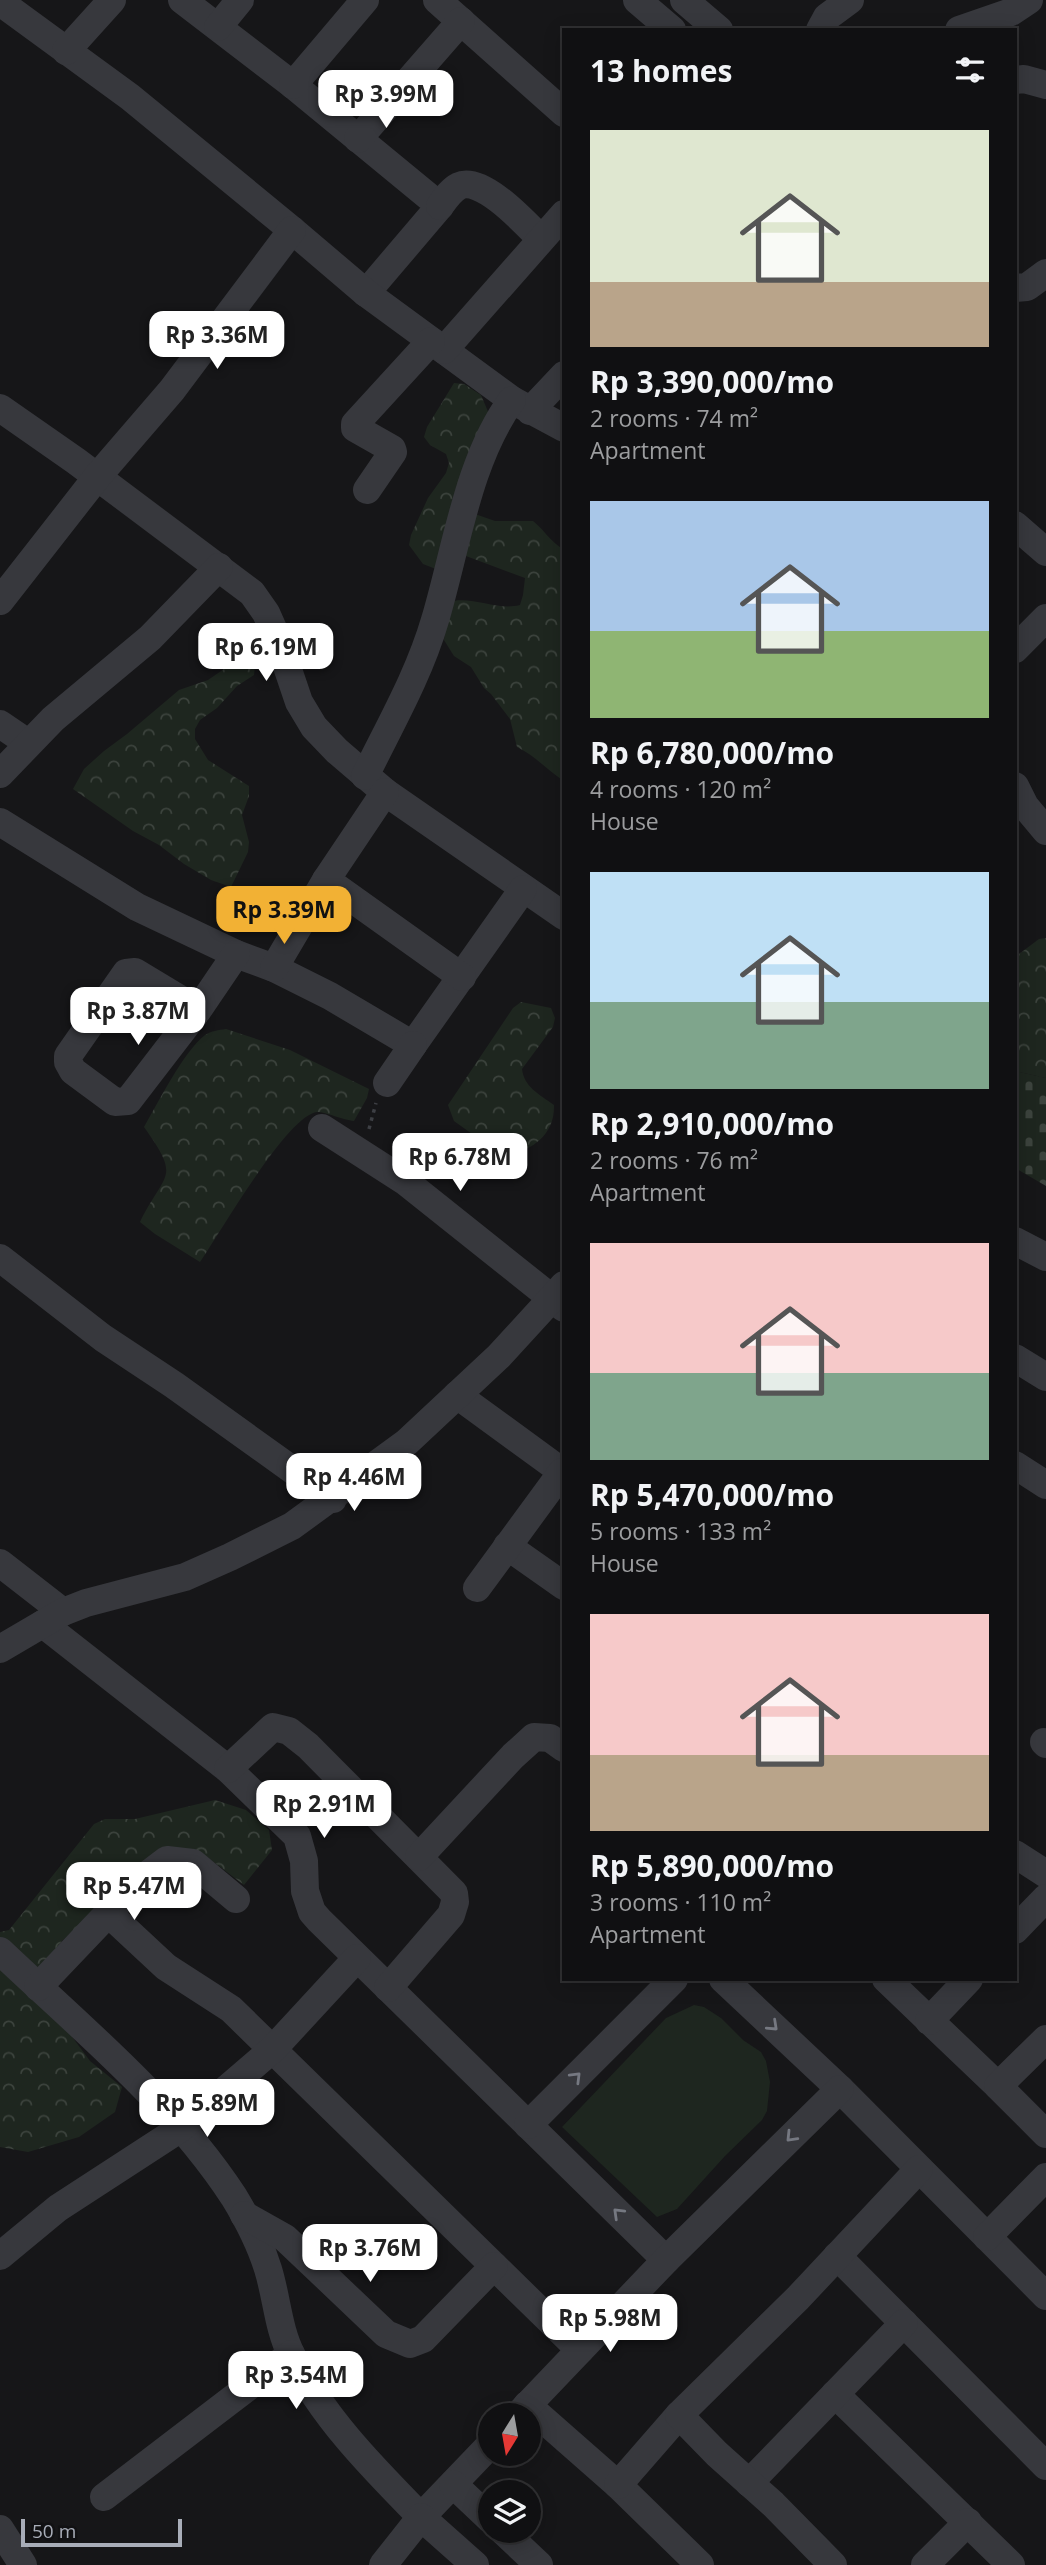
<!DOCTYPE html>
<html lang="en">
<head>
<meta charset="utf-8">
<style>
  body { margin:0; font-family:"Open Sans",sans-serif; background:#19191b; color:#f1f3f6; height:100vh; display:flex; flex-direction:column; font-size:26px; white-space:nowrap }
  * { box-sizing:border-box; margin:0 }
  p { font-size:23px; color:#9c9d9f }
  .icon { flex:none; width:38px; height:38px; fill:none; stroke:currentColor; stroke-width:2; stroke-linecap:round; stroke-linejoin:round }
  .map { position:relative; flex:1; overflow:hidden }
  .sheet { position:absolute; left:562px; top:28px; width:455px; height:1953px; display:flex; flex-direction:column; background:#101012; border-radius:0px; box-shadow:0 4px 18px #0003,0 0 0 2px #303032 }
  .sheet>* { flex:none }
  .needle { width:46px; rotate:191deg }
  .fabs { position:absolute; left:478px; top:2403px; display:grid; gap:14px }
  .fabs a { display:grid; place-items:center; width:63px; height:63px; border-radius:50%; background:#101012; box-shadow:0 4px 18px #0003,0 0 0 2px #303032; font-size:35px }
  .scale { position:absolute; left:21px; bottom:18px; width:161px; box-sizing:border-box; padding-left:7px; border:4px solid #a8adb8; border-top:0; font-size:19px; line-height:24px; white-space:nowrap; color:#a8adb8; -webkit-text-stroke:5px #111113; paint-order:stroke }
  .price { position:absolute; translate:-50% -60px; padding:0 16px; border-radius:14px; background:#fff; color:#222; font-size:23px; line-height:46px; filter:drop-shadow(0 2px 4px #0008) }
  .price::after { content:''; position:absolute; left:50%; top:42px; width:21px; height:16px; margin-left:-10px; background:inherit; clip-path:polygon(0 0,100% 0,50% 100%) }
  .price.selected { background:#f2b134; color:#111 }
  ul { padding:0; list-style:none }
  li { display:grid; align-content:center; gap:14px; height:371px; padding:0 28px }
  li span { display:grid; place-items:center; height:217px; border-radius:0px; color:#555 }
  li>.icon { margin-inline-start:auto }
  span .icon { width:126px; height:126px; fill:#fffc; stroke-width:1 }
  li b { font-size:30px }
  h2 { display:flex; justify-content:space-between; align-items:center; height:84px; padding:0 28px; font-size:30px }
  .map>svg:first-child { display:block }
  .forest { fill:url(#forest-crowns) }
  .cemetery { fill:url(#cemetery-stones) }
  .garden { fill:#1e261f }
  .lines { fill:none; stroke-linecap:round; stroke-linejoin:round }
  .path { stroke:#3d3f44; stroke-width:3.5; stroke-dasharray:3.5 5; stroke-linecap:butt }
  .minor { stroke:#37383d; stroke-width:28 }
  .oneway { stroke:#757881 }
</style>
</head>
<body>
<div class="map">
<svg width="1046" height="2565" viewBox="0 0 1046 2565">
  <defs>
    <pattern id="forest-crowns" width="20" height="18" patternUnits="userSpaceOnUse" patternTransform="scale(1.75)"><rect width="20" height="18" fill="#1e261f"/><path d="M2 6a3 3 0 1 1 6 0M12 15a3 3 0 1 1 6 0" fill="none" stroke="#3c433d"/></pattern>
    <pattern id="cemetery-stones" width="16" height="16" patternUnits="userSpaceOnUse" patternTransform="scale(1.75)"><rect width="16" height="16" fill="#1e261f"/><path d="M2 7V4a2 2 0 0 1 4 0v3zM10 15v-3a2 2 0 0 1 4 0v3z" fill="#3c433d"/></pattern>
  </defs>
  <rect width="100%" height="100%" fill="#161618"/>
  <g class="forest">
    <path d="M 454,383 L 464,384 L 481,395 L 489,414 L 472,513 L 495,521 L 533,521 C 546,532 548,539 563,549 L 563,777 L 561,779 C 545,768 534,755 517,747 L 510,719 L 491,694 L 484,688 L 471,667 L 454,656 L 444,640 L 448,602 C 472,595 496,611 520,605 L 523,595 L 525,578 L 466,556 L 441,571 L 423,564 L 409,545 L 411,535 L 428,498 L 446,473 L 449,463 L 446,454 L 430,445 L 424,437 L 427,427 Z"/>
    <path d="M 250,657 L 255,665 L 254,675 L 237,686 L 217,708 L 200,720 L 195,729 L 195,739 L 208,760 L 249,786 L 249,796 L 242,815 L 249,842 L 248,852 L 231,887 L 211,880 L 184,864 L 159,845 L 133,831 L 73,789 L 84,769 L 104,751 L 127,734 L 179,690 L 208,680 L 240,658 Z"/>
    <path d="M 1046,938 L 1046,1078 L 1015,1071 L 1015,957 L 1039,939 Z"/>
    <path d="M 521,1002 L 551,1008 L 555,1018 L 553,1027 L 522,1069 C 524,1087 539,1094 554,1105 C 555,1136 530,1152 503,1156 L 454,1121 L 448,1105 L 513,1008 Z"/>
    <path d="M 226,1029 L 290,1050 L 369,1089 L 367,1098 L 354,1121 C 344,1120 325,1112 318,1112 C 289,1112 219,1235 200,1262 L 155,1234 L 140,1222 C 165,1171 182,1180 144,1127 C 158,1103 184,1051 205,1035 C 211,1031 219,1030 226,1029 Z"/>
    <path d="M 215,1800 L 246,1810 L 269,1830 L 272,1850 L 244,1885 L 207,1857 L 128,1880 L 62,1941 L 49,1958 L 70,2034 L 90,2061 L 122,2087 L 115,2112 L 79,2137 L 28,2152 L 0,2147 L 0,1932 L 9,1930 L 94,1824 L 105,1819 L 135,1819 Z"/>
  </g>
  <path class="cemetery" d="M 1015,1071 L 1046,1078 L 1046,1186 L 1015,1168 Z"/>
  <path class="garden" d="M 694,2005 L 704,2007 L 721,2018 L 743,2040 L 761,2052 L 766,2061 L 770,2082 L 767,2111 L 762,2120 L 725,2156 L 677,2209 L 657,2217 L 562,2127 L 666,2018 Z"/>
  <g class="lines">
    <path class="path" d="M 369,1129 L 376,1103"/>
    <g class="minor">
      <path d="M 182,0 L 293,85 L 440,206 L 366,293"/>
      <path d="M 437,0 L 564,113"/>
      <path d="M 637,0 L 672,30"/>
      <path d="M 684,0 L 719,30"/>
      <path d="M 0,2 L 130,97 L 292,230 L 366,293 L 512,400 L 564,428"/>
      <path d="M 218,27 L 240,0"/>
      <path d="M 820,30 L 827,17 L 850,0"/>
      <path d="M 959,30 L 1011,12 L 1029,0"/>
      <path d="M 66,51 L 112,0"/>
      <path d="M 1015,80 L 1024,79 L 1046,85"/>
      <path d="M 293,85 L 365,0"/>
      <path d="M 358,139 L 461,21"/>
      <path d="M 440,206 C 445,199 451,190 459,186 C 482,175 526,224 541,239"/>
      <path d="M 1015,288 L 1027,287 L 1046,273"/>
      <path d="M 444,350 L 564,214"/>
      <path d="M 0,408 L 76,461 L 252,593 L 266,613 L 278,640 L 299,702 L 314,727 L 337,751 L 385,792 L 564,916"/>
      <path d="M 530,411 L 564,375"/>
      <path d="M 367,490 L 393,452 L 392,449 L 355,428 L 355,424 L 431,341"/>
      <path d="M 1015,525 L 1046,552"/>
      <path d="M 0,601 L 97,477 L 172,390 L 292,230"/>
      <path d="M 1015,649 L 1046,618"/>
      <path d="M 0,724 L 28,743"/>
      <path d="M 0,774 L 53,719 L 150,638 L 219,567"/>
      <path d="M 365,776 C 390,725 419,675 435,620 C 456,550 468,459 512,400"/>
      <path d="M 1015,786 L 1025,806 L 1046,831"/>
      <path d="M 0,822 L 137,907 L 236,954 L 274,968 L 330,996 L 413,1045 L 523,889"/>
      <path d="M 326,880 L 462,977"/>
      <path d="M 274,968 L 326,880 L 385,792"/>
      <path d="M 198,1010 L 135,972 L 126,973 L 68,1056 L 68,1062 L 73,1071 L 115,1102 L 128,1101 L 198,1010 L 236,954"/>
      <path d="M 387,1083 L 413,1045"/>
      <path d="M 322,1128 L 406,1182 L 564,1308"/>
      <path d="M 1015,1241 L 1046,1257"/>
      <path d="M 0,1258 L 103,1338 L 174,1385 L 333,1499"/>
      <path d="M 1015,1358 L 1046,1377"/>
      <path d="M 457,1395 L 564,1473"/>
      <path d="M 1015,1465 L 1046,1485"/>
      <path d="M 507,1546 L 564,1586"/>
      <path d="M 0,1563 L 63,1612"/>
      <path d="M 477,1588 L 562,1472"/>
      <path d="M 43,1624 L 228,1769 L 297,1836 L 304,1861 L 305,1891 L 312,1912 L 319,1920 L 666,2260"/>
      <path d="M 0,1649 L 63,1612 L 86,1603 L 185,1577 L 230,1557 L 292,1526 L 407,1442 L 499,1356 L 564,1285"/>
      <path d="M 1044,1742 L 1046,1744"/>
      <path d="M 228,1769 L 273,1727 L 289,1731 L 308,1746 L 454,1893 L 455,1902 L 451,1915 L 388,1988"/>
      <path d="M 1015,1854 L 1046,1874"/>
      <path d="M 419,1857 L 513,1756 L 534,1737 L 550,1738 L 564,1748"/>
      <path d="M 108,1913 L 166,1967 L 231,2009 L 580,2350"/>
      <path d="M 1015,1930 L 1046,1898"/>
      <path d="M 0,1951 C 82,2029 172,2102 234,2197 C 248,2220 260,2243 268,2269 C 277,2298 278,2329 292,2356 C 323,2418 373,2468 421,2517 L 490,2445"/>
      <path d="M 723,1979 L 840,2089 L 1046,2296"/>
      <path d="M 886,1979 L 998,2086"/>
      <path d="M 38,1987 L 138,1882 L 167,1860 L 193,1863 L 236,1899"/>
      <path d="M 929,2021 L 969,1979"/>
      <path d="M 1046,2039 L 998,2086 L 1046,2134"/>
      <path d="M 528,2125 L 674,1979"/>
      <path d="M 244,2215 L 285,2238 L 386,2334 L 410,2344 L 423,2339 L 494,2266"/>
      <path d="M 987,2237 L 1046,2177"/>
      <path d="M 0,2256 L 58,2208 L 181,2128 L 273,2049 L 357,1958"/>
      <path d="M 837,2256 L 1046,2466"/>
      <path d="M 835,2394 L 1011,2565"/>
      <path d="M 527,2405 L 618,2485 L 700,2565"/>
      <path d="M 518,2415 L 666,2260 L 840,2089"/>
      <path d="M 749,2483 L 904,2323"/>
      <path d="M 453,2484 L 490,2519"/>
      <path d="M 618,2485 L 679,2415"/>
      <path d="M 104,2497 L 291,2354"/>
      <path d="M 0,2529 L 23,2565"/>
      <path d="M 502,2530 L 539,2565"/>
      <path d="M 383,2565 L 421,2517 L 475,2565"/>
      <path d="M 833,2565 L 773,2504 L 717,2454 L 679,2415 L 798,2298 L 919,2169"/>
      <path d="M 925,2565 L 968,2522"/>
    </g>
  </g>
  <defs><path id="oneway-chevron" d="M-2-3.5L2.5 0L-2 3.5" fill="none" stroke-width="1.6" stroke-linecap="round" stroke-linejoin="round" transform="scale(1.75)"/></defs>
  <g class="oneway">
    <use href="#oneway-chevron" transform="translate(773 2026) rotate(43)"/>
    <use href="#oneway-chevron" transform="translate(576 2077) rotate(-45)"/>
    <use href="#oneway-chevron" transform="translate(791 2137) rotate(134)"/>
    <use href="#oneway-chevron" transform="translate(618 2213) rotate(-136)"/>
  </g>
</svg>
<div class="fabs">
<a><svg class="needle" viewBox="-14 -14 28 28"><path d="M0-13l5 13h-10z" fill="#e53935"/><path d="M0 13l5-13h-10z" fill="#9c9d9f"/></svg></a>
<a><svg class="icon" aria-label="layers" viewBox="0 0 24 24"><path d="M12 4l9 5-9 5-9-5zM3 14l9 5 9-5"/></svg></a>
</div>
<div class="scale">50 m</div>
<b class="price" style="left:386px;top:130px">Rp 3.99M</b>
<b class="price" style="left:217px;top:371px">Rp 3.36M</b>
<b class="price" style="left:266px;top:683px">Rp 6.19M</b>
<b class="price selected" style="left:284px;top:946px">Rp 3.39M</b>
<b class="price" style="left:138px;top:1047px">Rp 3.87M</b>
<b class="price" style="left:460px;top:1193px">Rp 6.78M</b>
<b class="price" style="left:354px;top:1513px">Rp 4.46M</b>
<b class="price" style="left:324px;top:1840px">Rp 2.91M</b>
<b class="price" style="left:134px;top:1922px">Rp 5.47M</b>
<b class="price" style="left:207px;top:2139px">Rp 5.89M</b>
<b class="price" style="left:370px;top:2284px">Rp 3.76M</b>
<b class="price" style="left:610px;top:2354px">Rp 5.98M</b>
<b class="price" style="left:296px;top:2411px">Rp 3.54M</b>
<section class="sheet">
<h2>13 homes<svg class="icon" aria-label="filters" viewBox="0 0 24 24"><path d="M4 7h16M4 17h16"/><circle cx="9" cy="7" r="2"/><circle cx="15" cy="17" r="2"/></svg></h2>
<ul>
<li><span style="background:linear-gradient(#dfe7d0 70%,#b9a48a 0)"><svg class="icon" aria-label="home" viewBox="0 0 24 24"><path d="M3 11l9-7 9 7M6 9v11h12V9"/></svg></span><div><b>Rp 3,390,000/mo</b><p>2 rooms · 74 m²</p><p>Apartment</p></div></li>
<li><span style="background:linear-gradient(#a9c7e8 60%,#8fb573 0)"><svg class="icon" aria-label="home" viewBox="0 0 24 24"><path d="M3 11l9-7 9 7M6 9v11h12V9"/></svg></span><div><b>Rp 6,780,000/mo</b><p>4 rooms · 120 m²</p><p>House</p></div></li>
<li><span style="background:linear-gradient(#bfe0f5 60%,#7fa58c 0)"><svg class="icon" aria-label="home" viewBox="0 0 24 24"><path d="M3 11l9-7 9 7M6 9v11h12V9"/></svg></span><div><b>Rp 2,910,000/mo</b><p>2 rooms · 76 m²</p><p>Apartment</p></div></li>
<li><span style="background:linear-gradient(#f6c9c9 60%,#7fa58c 0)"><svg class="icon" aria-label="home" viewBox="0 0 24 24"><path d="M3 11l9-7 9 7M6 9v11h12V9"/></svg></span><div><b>Rp 5,470,000/mo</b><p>5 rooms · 133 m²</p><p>House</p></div></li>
<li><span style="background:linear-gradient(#f6c9c9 65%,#b9a48a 0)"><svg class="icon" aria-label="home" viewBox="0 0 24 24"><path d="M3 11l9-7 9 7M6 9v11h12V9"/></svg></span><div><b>Rp 5,890,000/mo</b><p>3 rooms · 110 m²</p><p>Apartment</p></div></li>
</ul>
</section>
</div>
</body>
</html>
